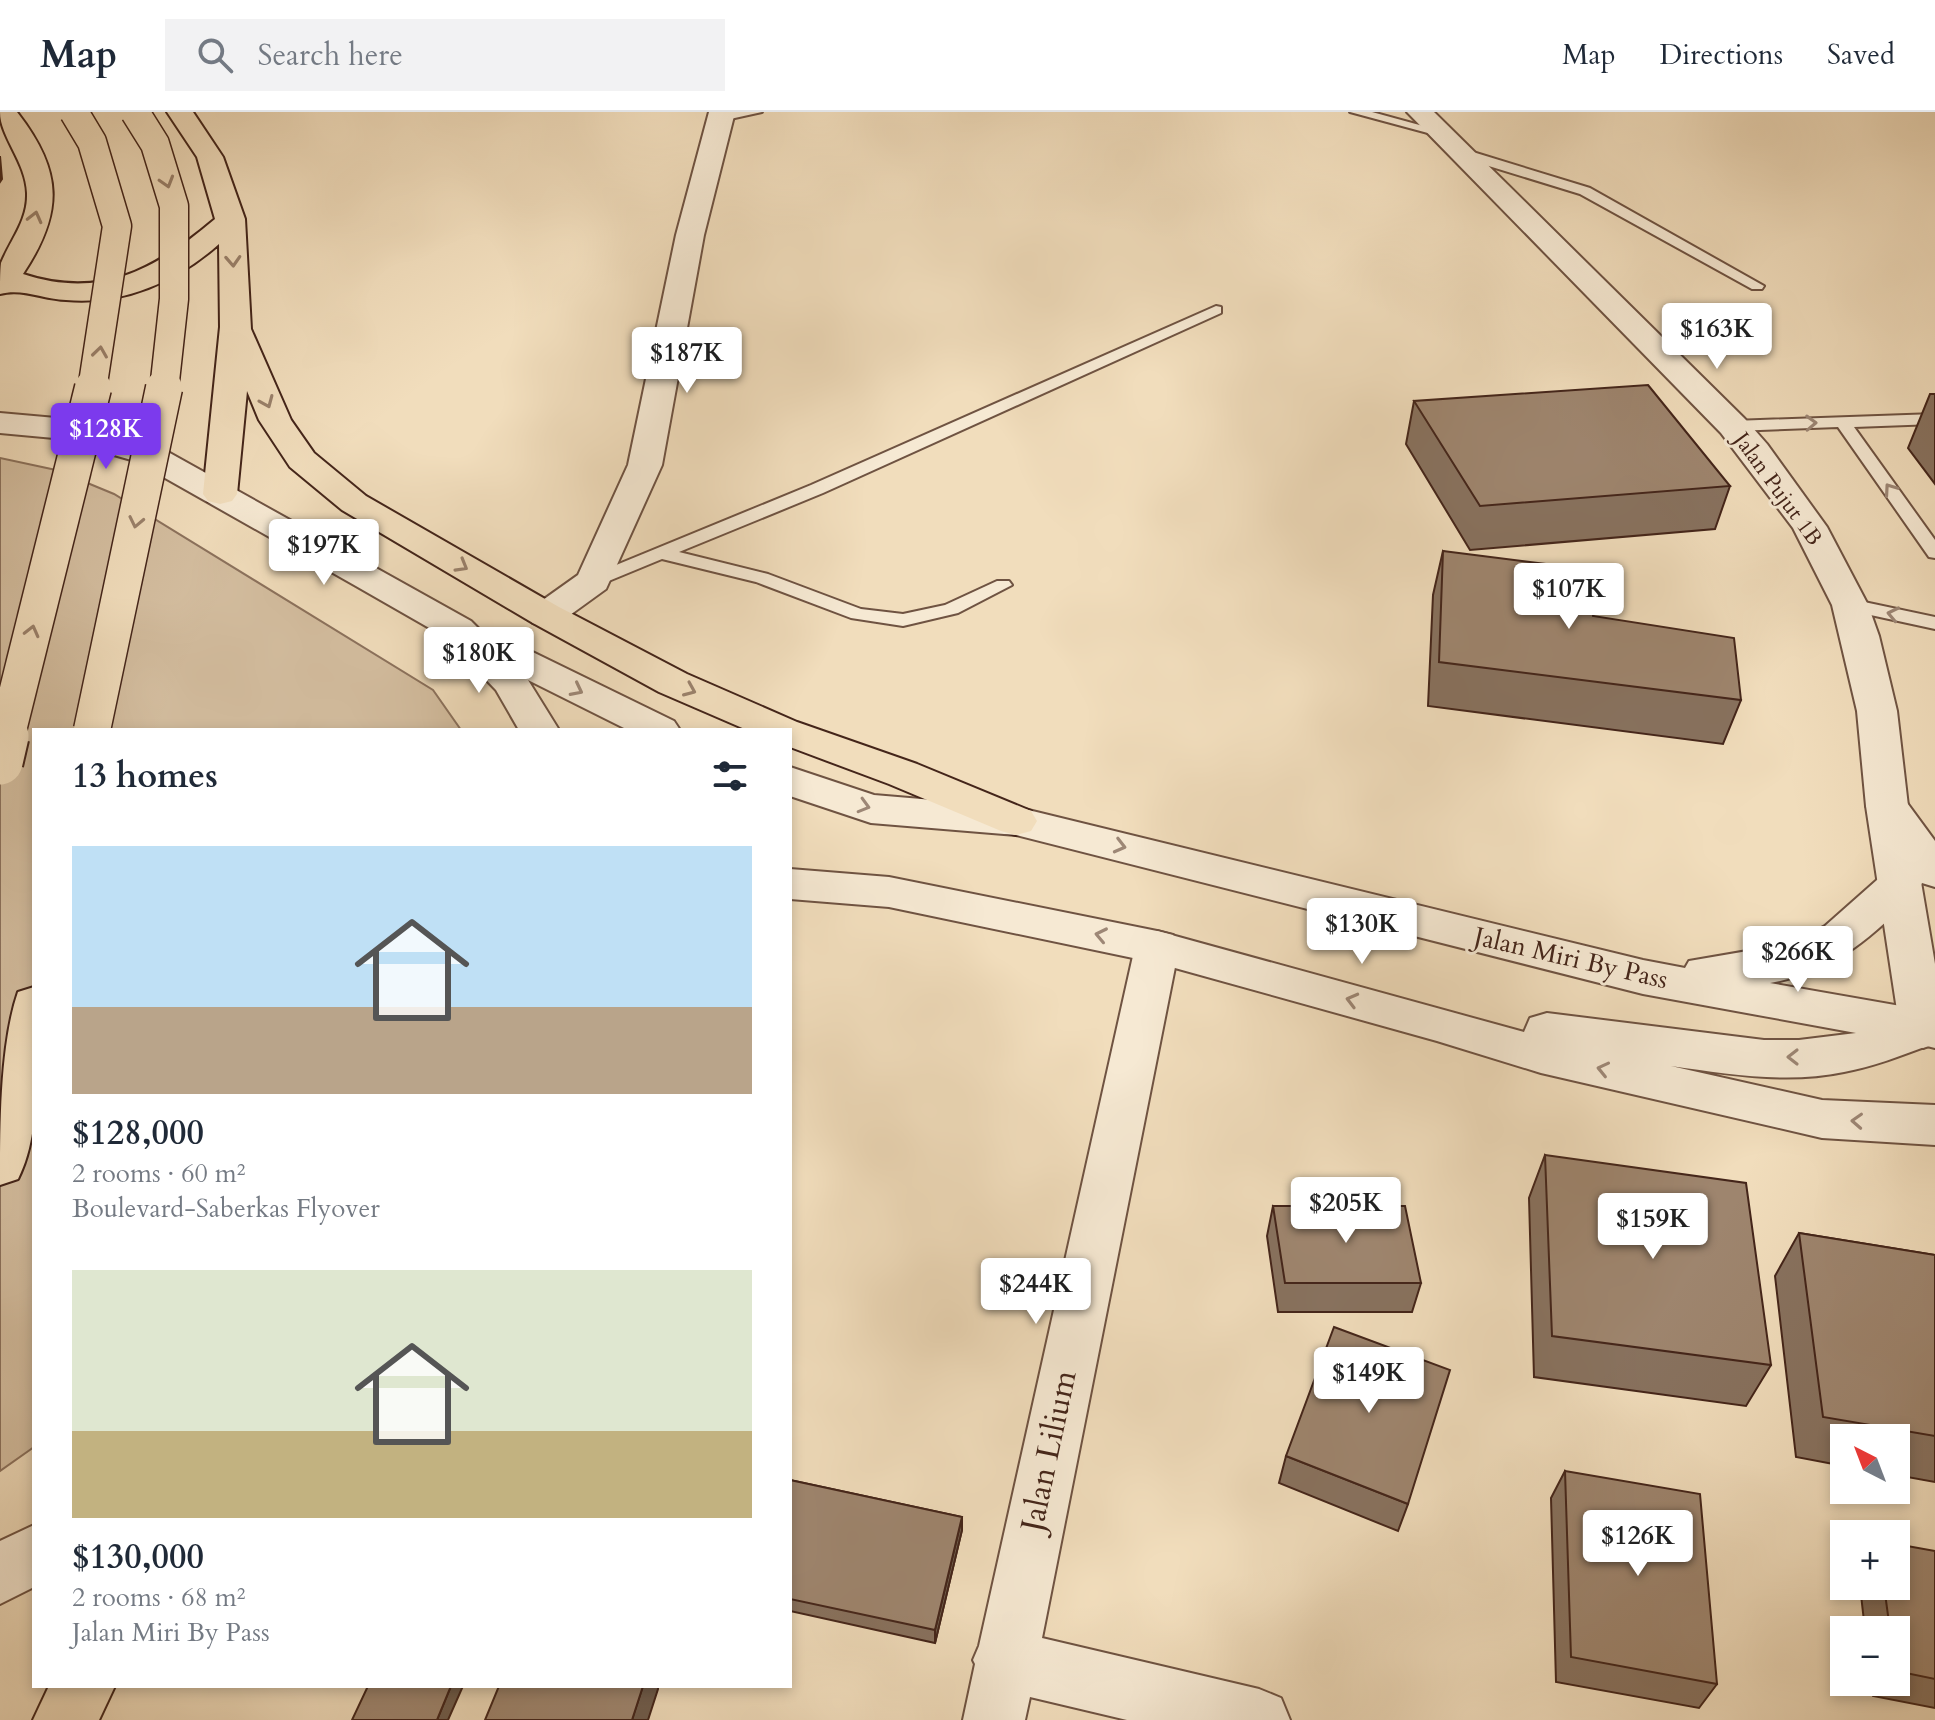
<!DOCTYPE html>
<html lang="en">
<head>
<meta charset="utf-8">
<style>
  body { margin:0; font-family:Cardo,serif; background:#f2f2f3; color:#1f2937; height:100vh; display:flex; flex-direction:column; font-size:30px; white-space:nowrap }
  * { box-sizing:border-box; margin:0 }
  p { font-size:26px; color:#747a83 }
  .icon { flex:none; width:44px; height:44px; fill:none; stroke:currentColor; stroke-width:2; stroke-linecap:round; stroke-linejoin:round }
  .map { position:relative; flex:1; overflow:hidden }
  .panel { position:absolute; left:32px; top:616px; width:760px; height:960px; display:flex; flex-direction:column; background:#fff; border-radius:0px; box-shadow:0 4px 12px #0003 }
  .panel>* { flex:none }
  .needle { width:52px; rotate:318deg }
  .tools { position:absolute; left:1830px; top:1312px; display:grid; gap:16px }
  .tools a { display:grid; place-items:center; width:80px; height:80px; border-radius:0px; background:#fff; box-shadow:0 4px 12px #0003; font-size:40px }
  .price { position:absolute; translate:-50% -68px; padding:0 18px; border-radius:8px; background:#fff; color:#222; font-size:26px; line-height:52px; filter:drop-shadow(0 2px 4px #0008) }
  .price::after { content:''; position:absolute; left:50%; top:48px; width:24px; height:18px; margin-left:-12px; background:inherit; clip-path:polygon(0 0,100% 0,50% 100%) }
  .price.on { background:#7c3aed; color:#fff }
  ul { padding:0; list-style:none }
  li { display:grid; align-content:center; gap:16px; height:424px; padding:0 40px }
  li span { display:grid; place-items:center; height:248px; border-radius:0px; color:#555 }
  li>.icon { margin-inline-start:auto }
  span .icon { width:144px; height:144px; fill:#fffc; stroke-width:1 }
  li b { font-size:34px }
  h2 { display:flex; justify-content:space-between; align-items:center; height:96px; padding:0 40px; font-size:34px }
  header { display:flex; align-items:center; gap:48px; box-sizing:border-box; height:112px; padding:0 40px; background:#fff; border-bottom:2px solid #e0e1e3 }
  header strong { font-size:38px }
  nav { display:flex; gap:44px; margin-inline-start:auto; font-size:28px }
  .search { width:560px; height:72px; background:#f2f2f3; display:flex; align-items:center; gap:20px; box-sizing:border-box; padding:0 28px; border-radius:0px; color:#747a83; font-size:30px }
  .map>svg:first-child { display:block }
  .green { fill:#d4bea0; stroke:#8c725d; stroke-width:2 }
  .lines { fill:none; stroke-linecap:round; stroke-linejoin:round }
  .service-casing { stroke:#6f5342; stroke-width:4 }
  .minor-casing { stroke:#6f5342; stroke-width:4 }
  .tertiary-casing { stroke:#6f5342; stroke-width:4 }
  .trunk-casing { stroke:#44251a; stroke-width:4 }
  .service { fill:#f6e9d3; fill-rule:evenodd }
  .minor { fill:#f6e9d3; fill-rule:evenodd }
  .tertiary { fill:#f6e9d3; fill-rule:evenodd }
  .trunk { fill:#f1ddbc; fill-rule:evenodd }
  .trunk-bridge-far2-casing { stroke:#44251a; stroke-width:31; stroke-linecap:butt }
  .trunk-bridge-far1-casing { stroke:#44251a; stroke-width:39; stroke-linecap:butt }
  .trunk-bridge-casing { stroke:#44251a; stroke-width:49; stroke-linecap:butt }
  .trunk-bridge-far2 { stroke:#f1ddbc; stroke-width:28 }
  .trunk-bridge-far1 { stroke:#f1ddbc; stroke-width:36 }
  .trunk-bridge { stroke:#f1ddbc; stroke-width:45 }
  .wall { fill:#88725f; stroke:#44251a; stroke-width:2 }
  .shaded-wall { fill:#6f5d4d; stroke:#44251a; stroke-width:2 }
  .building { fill:#9e856e; stroke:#44251a; stroke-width:2 }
  .oneway { stroke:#9a816b }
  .oneway2 { stroke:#9d8776 }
  .labels { text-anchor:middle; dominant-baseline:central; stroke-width:6; stroke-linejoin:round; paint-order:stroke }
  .far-street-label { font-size:22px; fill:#44251a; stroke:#f6e9d3 }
  .street-label { font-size:26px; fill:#44251a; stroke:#f6e9d3 }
  .near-street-label { font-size:32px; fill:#44251a; stroke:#f6e9d3 }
</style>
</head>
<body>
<header>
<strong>Map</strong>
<div class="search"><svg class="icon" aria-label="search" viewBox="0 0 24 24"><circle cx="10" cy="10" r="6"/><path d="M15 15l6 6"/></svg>Search here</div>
<nav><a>Map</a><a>Directions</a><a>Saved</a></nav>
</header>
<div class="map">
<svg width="1935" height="1608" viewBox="0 0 1935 1608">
  <rect width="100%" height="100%" fill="#f1ddbc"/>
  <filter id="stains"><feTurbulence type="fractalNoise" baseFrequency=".0025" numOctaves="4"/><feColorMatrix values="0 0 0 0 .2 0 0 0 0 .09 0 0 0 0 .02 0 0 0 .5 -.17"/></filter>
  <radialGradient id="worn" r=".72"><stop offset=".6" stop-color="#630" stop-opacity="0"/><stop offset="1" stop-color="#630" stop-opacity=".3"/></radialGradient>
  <path class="green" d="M 0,346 L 56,358 L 114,382 L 433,578 L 461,618 L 34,618 L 34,1335 L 0,1359 Z"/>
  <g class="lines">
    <defs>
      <g id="service">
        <path d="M 762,0 L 721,9 L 715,5 L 729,0 Z"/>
        <path d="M 1350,0 L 1372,0 L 1445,20 L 1439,24 Z"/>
        <path d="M 1453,37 L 1463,37 L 1590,76 L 1764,174 L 1762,177 L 1752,177 L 1580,82 L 1453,43 Z"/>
        <path d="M 1216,194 L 1221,195 L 1221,201 L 823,381 L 679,440 L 768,462 L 861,497 L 903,502 L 945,493 L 997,469 L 1009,469 L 1012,473 L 958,501 L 903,514 L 851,506 L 756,470 L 662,447 L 599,473 L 593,474 L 584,469 L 587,465 L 811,373 Z"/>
        <path d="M 1935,302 L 1935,312 L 1854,315 L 1935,428 L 1935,446 L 1929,445 L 1838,315 L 1733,319 L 1725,314 L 1733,309 Z"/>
        <path d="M 1850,487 L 1935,505 L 1935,517 L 1843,497 L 1841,493 Z"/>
      </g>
      <g id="minor">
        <path d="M 709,0 L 735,0 L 704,123 L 662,353 L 606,477 L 559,511 L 546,514 L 533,511 L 527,503 L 533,495 L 578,463 L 628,353 L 676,123 Z"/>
        <path d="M 1407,0 L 1434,0 L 1745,307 L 1767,332 L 1827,415 L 1868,493 L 1879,524 L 1897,599 L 1908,694 L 1935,852 L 1935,932 L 1923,936 L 1907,931 L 1900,918 L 1866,694 L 1857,599 L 1832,493 L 1793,416 L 1721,321 Z"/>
        <path d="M 1157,819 L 1173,823 L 1179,835 L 1042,1526 L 1259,1577 L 1281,1586 L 1290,1608 L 1127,1608 L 1030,1585 L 1025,1608 L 963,1608 L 975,1552 L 973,1548 L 979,1534 L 1135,835 L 1141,823 Z"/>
      </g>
      <g id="tertiary">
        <path d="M 0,301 L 56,306 L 159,335 L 471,509 L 482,520 L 498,523 L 674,609 L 680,618 L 628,618 L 528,568 L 559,618 L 519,618 L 496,578 L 445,525 L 356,474 L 135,349 L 54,326 L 0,321 Z"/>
        <path d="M 790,655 L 874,683 L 1016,695 L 1643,848 L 1685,856 L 1689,849 L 1794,831 L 1825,814 L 1886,760 L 1901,756 L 1911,759 L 1866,694 L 1872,684 L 1887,680 L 1902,684 L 1935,729 L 1935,775 L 1922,771 L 1916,782 C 1869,826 1837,859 1770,871 L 1935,900 L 1935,936 L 1927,934 C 1900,944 1872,955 1844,960 C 1788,972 1727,962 1671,954 L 1822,988 L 1935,993 L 1935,1033 L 1822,1026 L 1541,961 L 1437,929 L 1157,851 L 889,795 L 790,787 L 790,757 L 889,765 L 1157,819 L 1524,920 L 1530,906 L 1547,901 L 1764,928 L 1799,928 L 1856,921 L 1643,882 L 1016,723 L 871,711 L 790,684 Z"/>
        <path d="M 34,1413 L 34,1475 L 0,1492 L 0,1429 Z"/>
      </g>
      <g id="trunk">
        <path d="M 0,0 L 17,0 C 63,59 64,100 23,162 C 102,188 156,157 215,107 L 197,45 L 167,0 L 193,0 L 223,45 L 245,107 L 251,217 L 291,308 L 314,341 L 366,384 L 559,495 L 687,562 L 797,610 L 917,652 L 1031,699 L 1037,709 L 1031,719 L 1016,723 L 1001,719 L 889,672 L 790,635 L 790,618 L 747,618 L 659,580 L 533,511 L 342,398 L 290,355 L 259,308 L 247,279 L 237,382 L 232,389 L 220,392 L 208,389 L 203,382 L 220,215 L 219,132 C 176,170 124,193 66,188 C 42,187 22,176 0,182 C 0,172 0,159 1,151 C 11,127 28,108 27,81 C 26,50 0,25 0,0 Z"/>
        <path d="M 34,875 C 34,934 45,1014 18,1067 L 0,1073 C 0,1015 0,932 18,880 Z"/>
        <path d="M 49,1574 L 115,1574 L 99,1608 L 33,1608 Z"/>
      </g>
    </defs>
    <use href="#service" class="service-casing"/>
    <use href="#minor" class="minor-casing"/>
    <use href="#tertiary" class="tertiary-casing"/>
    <use href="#trunk" class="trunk-casing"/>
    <use href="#service" class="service"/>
    <use href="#minor" class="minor"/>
    <use href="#tertiary" class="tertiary"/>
    <use href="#trunk" class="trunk"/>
    <defs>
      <g id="trunk-bridge-far2">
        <path d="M 74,0 L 92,30 L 117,114 L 92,278"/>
        <path d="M 135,0 L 155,32 L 174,94 L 174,187 L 164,278"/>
      </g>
      <g id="trunk-bridge-far1">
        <path d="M 92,618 L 164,276"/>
        <path d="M 6,626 L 93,276"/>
      </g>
      <path id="trunk-bridge" d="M 0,650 L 6,624"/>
    </defs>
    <use href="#trunk-bridge-far2" class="trunk-bridge-far2-casing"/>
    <use href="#trunk-bridge-far1" class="trunk-bridge-far1-casing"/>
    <use href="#trunk-bridge" class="trunk-bridge-casing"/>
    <use href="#trunk-bridge-far2" class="trunk-bridge-far2"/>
    <use href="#trunk-bridge-far1" class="trunk-bridge-far1"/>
    <use href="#trunk-bridge" class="trunk-bridge"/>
  </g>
  <g class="wall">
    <path d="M 1930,282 L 1935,282 L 1935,372 L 1908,336 Z"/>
    <path d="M 1414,289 L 1730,374 L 1715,417 L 1470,438 L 1406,332 Z"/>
    <path d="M 1443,439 L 1593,504 L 1741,588 L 1723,632 L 1428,594 L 1433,483 Z"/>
    <path d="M 1545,1043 L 1771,1253 L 1746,1294 L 1534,1265 L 1529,1086 Z"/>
    <path d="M 1273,1094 L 1421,1171 L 1412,1200 L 1278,1200 L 1267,1124 Z"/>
    <path d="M 1799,1121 L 1935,1143 L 1935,1370 L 1896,1363 L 1896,1326 L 1844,1326 L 1844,1354 L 1796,1345 L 1775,1164 Z"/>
    <path d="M 1286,1344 L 1408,1392 L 1398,1419 L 1279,1371 Z"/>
    <path d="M 1565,1359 L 1717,1572 L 1699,1596 L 1556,1570 L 1551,1386 Z"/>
    <path d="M 790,1368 L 962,1405 L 962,1418 L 935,1531 L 790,1499 Z"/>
    <path d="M 1935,1439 L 1935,1596 L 1873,1584 L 1871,1570 L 1896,1570 L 1896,1518 L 1865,1518 L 1860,1474 L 1896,1474 Z"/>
  </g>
  <g class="shaded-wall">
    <path d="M 0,44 L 2,67 L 0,70 Z"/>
    <path d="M 962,1405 L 962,1418 L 935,1531 L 935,1518 Z"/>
    <path d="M 451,1574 L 463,1574 L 448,1608 L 437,1608 Z"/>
    <path d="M 643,1574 L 658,1574 L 658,1577 L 648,1608 L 632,1608 Z"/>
  </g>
  <g class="building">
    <path d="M 1648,273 L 1730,374 L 1480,394 L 1414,289 Z"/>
    <path d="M 1443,439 L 1593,458 L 1593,504 L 1734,526 L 1741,588 L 1439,550 Z"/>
    <path d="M 1545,1043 L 1746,1071 L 1771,1253 L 1552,1224 Z"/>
    <path d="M 1273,1094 L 1405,1094 L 1421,1171 L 1285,1171 Z"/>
    <path d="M 1799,1121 L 1935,1143 L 1935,1324 L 1823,1305 Z"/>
    <path d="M 1334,1215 L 1450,1258 L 1408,1392 L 1286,1344 Z"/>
    <path d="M 1565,1359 L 1700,1382 L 1717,1572 L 1571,1545 Z"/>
    <path d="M 790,1368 L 962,1405 L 935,1518 L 790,1487 Z"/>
    <path d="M 1896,1432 L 1935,1439 L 1935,1567 L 1896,1559 L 1896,1518 L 1890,1518 L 1884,1474 L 1896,1474 Z"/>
    <path d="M 368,1574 L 451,1574 L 437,1608 L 352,1608 Z"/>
    <path d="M 499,1574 L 643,1574 L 632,1608 L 485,1608 Z"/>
  </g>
  <defs><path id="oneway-chevron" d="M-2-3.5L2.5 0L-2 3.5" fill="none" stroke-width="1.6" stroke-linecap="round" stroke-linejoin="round" transform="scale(2)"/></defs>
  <g class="oneway">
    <use href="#oneway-chevron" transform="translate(167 70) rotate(73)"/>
    <use href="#oneway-chevron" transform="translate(35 105) rotate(-76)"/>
    <use href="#oneway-chevron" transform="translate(233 149) rotate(87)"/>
    <use href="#oneway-chevron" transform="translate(100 240) rotate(-82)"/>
    <use href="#oneway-chevron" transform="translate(267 290) rotate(67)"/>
    <use href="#oneway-chevron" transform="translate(136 410) rotate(102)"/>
    <use href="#oneway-chevron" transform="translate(462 454) rotate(30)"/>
    <use href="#oneway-chevron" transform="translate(32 519) rotate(-76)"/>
    <use href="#oneway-chevron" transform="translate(690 578) rotate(23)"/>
  </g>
  <g class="oneway2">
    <use href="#oneway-chevron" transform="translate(1811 311) rotate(-2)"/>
    <use href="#oneway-chevron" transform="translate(1890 377) rotate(-125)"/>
    <use href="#oneway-chevron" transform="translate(1893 502) rotate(-168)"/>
    <use href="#oneway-chevron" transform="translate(577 578) rotate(27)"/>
    <use href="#oneway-chevron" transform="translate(864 694) rotate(16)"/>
    <use href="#oneway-chevron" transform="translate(1120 734) rotate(14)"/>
    <use href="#oneway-chevron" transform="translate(1101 823) rotate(-168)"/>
    <use href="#oneway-chevron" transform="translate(1352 888) rotate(-165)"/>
    <use href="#oneway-chevron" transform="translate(1793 945) rotate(-180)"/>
    <use href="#oneway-chevron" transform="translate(1603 957) rotate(-167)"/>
    <use href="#oneway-chevron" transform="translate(1857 1009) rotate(-177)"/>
  </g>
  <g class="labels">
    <g class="far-street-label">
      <text transform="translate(1778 377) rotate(54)">Jalan Pujut 1B</text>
    </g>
    <g class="street-label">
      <text transform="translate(1571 846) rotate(13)">Jalan Miri By Pass</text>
    </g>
    <g class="near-street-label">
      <text transform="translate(1049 1339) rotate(-78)">Jalan Lilium</text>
    </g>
  </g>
  <rect width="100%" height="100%" filter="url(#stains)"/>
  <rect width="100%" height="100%" fill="url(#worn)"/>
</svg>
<div class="tools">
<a><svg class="needle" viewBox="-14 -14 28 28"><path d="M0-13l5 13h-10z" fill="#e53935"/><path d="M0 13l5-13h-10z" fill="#747a83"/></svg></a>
<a>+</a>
<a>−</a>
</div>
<b class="price" style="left:1717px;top:259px">$163K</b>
<b class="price" style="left:687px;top:283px">$187K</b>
<b class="price on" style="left:106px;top:359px">$128K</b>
<b class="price" style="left:324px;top:475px">$197K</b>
<b class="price" style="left:1569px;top:519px">$107K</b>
<b class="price" style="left:479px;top:583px">$180K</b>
<b class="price" style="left:1362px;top:854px">$130K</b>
<b class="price" style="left:1798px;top:882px">$266K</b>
<b class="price" style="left:1346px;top:1133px">$205K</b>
<b class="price" style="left:1653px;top:1149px">$159K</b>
<b class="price" style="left:1036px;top:1214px">$244K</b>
<b class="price" style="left:1369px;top:1303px">$149K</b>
<b class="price" style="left:1638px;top:1466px">$126K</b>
<section class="panel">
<h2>13 homes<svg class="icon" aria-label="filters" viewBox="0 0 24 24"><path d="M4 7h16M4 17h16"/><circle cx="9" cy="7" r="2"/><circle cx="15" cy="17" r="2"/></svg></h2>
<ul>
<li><span style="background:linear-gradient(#bfe0f5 65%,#b9a48a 0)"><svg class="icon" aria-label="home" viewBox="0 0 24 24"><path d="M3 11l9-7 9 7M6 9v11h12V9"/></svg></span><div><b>$128,000</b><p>2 rooms · 60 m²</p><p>Boulevard-Saberkas Flyover</p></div></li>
<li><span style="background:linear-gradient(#dfe7d0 65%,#c2b280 0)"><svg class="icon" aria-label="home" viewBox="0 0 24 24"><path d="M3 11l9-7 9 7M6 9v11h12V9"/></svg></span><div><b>$130,000</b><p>2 rooms · 68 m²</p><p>Jalan Miri By Pass</p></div></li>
</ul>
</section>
</div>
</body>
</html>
